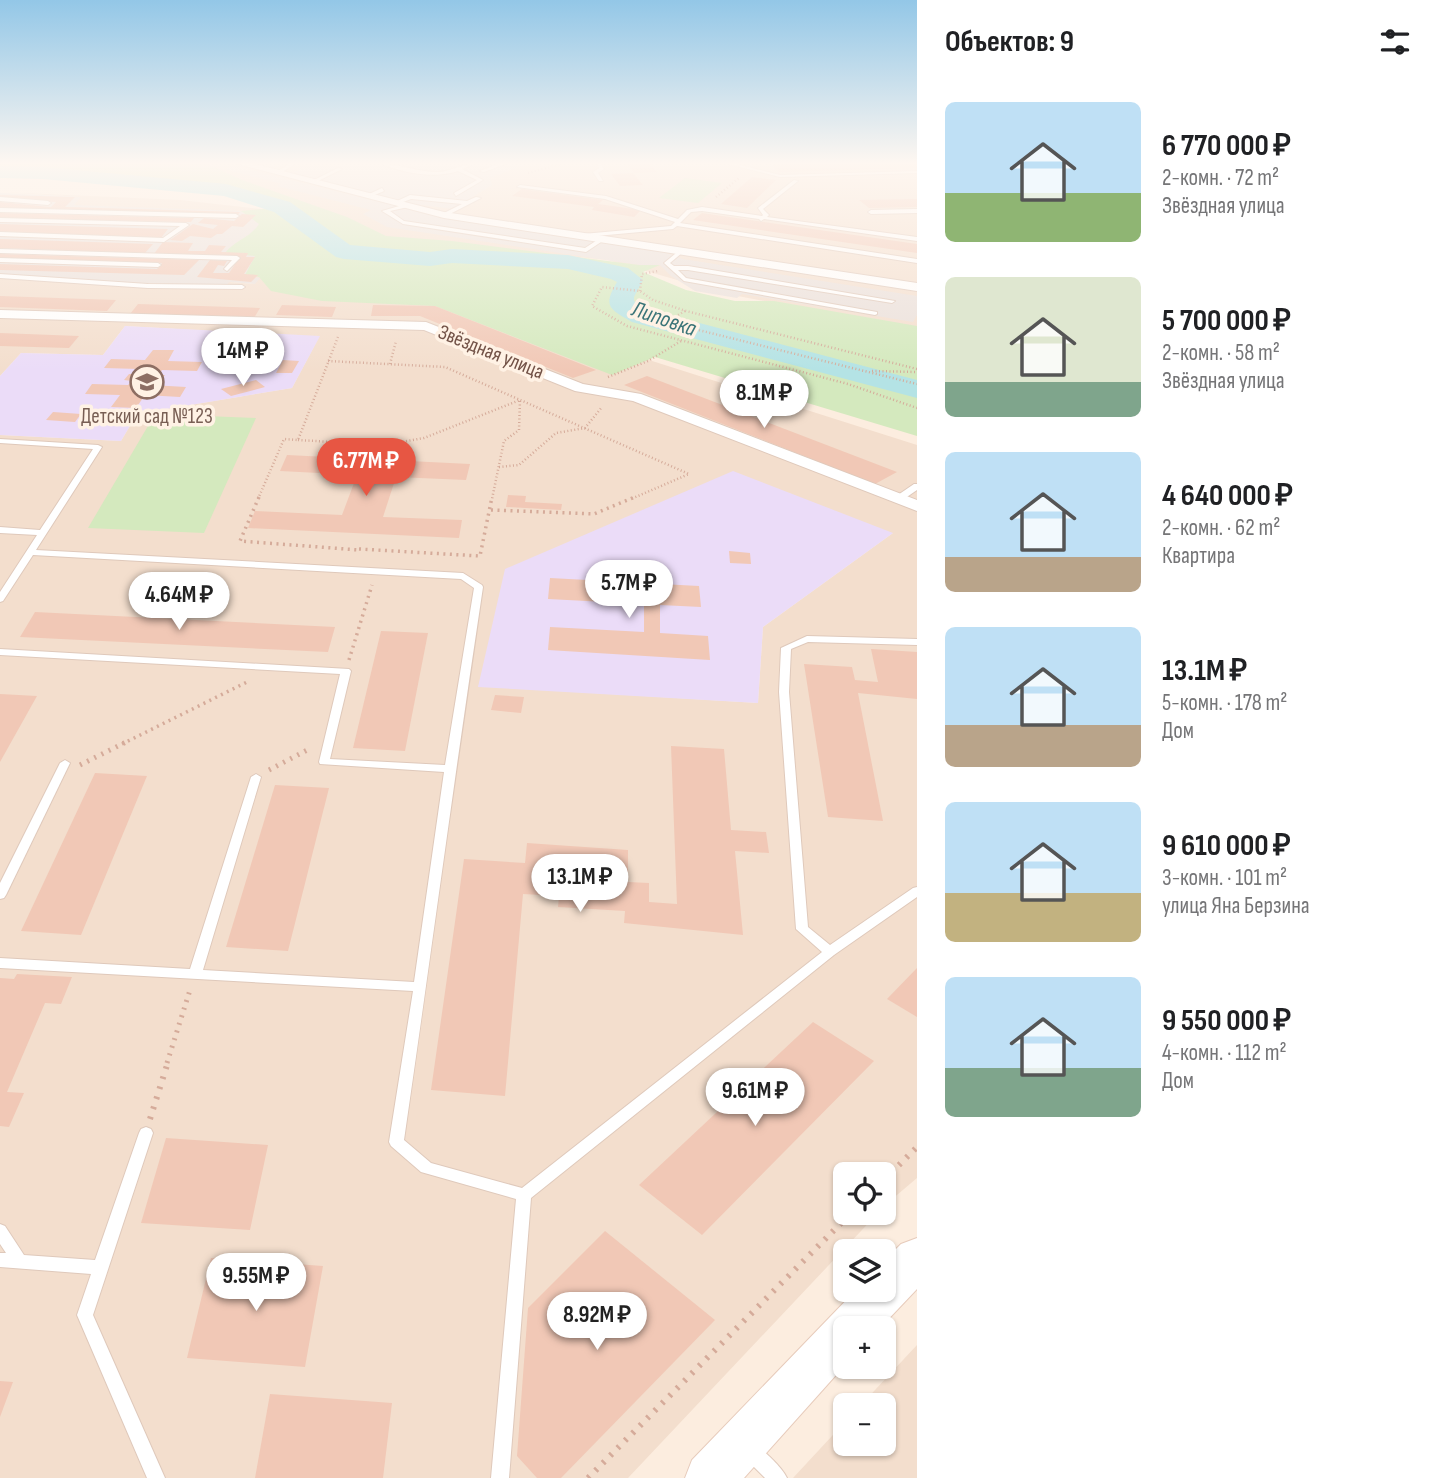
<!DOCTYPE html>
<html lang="ru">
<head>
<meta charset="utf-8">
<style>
  body { margin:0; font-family:"Sofia Sans Condensed",sans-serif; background:#f2f2f2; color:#202124; height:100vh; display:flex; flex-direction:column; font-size:26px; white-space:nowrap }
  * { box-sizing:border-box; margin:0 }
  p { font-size:23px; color:#757577 }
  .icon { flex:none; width:38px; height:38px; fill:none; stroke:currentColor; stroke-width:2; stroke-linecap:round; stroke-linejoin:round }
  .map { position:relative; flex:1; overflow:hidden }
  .details { display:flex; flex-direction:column; background:#fff; width:525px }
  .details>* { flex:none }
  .tools { position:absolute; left:833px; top:1162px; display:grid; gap:14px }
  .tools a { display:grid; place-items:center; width:63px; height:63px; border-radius:10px; background:#fff; box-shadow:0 2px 5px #0004; font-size:35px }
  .price { position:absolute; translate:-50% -60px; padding:0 16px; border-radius:24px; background:#fff; color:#222; font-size:23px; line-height:46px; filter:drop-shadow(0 2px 4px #0008) }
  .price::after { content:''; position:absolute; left:50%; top:42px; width:21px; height:16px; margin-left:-10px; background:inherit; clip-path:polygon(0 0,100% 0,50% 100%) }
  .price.active { background:#e75643; color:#fff }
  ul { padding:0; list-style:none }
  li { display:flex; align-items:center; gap:21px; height:175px; padding:0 28px }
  li span { display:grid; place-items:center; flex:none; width:196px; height:140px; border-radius:10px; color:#555 }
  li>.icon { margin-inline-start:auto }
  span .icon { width:84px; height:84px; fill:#fffc; stroke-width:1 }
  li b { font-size:30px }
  h2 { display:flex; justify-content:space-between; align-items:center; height:84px; padding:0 28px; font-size:30px }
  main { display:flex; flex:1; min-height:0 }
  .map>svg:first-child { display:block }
  .residential { fill:#f3decd; fill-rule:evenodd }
  .industrial { fill:#eae0db }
  .education { fill:#ebdcf8 }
  .green { fill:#d4e9be }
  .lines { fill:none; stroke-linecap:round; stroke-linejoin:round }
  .river { fill:#b4e3e5; fill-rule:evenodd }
  .building { fill:#f1c8b6 }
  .service-casing { stroke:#dfc9bb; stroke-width:2 }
  .minor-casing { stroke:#dfc9bb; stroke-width:2 }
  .secondary-casing { stroke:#e7cbbb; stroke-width:2 }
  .path-far3 { stroke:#d5ab9a; stroke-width:2.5; stroke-dasharray:1 2.5; stroke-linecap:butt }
  .path-far2 { stroke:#d5ab9a; stroke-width:3.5; stroke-dasharray:2 4.5; stroke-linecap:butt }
  .path-far1 { stroke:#d5ab9a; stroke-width:5; stroke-dasharray:2 6; stroke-linecap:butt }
  .path { stroke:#d5ab9a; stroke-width:6; stroke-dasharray:2.5 8; stroke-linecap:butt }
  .service { fill:#fff; fill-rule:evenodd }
  .minor { fill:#fff; fill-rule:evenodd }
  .secondary { fill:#fff; fill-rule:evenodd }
  .labels { text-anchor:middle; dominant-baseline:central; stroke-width:7; stroke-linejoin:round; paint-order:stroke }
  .far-street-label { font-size:21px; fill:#725247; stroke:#fff2e5 }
  .far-education-label { font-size:21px; fill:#785e54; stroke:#fff2e5 }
  .far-water-label { font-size:23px; font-style:italic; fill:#3b7478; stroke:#fff2e5 }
</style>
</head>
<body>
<main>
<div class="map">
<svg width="917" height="1478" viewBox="0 0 917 1478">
  <rect width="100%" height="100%" fill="#fceddf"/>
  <g class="residential">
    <path d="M 207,164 L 917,164 L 917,330 L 722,293 L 608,260 L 373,237 L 216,176 Z"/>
    <path d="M 0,192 L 180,200 L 261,209 L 482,307 L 917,445 L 917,1178 L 884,1206 L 884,1174 L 845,1174 L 845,1213 L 878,1213 L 628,1478 L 0,1478 L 0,435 L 121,441 L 137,414 L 292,388 L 319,337 L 125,326 L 103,355 L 21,353 L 0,376 L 0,278 L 224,286 L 229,282 L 255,284 L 247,276 L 247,254 L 73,205 L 80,197 ZM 893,533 L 763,627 L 758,703 L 478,686 Z"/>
    <path d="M 917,1345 L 917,1478 L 793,1478 L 845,1422 L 845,1444 L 884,1444 L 884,1405 L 861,1405 Z"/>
  </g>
  <g class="industrial">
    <path d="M 359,164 L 526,164 L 490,178 L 492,185 L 453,209 L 406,203 L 292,175 L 301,167 Z"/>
    <path d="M 234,166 L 432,215 L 658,250 L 683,259 L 917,296 L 917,315 L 913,322 L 742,294 L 737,298 L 695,291 L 671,276 L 660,265 L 639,265 L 387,227 L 363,214 L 371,210 L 277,186 L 282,184 L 224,169 Z"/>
    <path d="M 0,193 L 81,197 L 74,205 L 242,211 L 260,224 L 247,254 L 257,256 L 247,276 L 260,278 L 255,284 L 230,282 L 224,286 L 0,278 Z"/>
  </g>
  <g class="education">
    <path d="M 125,326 L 320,336 L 292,388 L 137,414 L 121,441 L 0,435 L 0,376 L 21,353 L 103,355 Z"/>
    <path d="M 733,471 L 893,533 L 763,627 L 758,703 L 478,687 L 505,569 Z"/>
  </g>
  <g class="green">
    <path d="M 0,164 L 208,164 L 242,180 L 347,217 L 386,236 L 452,241 L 639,265 L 660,265 L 643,272 L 686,290 L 735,301 L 774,301 L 917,326 L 917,436 L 655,357 L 612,375 L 435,306 L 322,301 L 271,291 L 259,277 L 245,275 L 255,256 L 225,253 C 235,240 250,238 259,224 L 241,211 L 280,207 L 226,190 L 43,173 L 0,172 Z"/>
    <path d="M 685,178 L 722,183 L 698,203 L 659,198 Z"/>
    <path d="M 155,414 L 256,418 L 204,533 L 88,528 Z"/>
  </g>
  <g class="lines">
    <path class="river" d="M 0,166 L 43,167 L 226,184 L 290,202 L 350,245 L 430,252 L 452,249 L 568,255 L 628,268 L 643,280 L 634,297 L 634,301 L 650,310 L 917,380 L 917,398 L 632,322 C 610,309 602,307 617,282 L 611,279 L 568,269 L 452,263 L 430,266 L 344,259 L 336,257 L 274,212 L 224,196 L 43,179 L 0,178 Z"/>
  </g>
  <g class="building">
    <path d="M 627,164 L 650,164 L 657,172 L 634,173 Z"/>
    <path d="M 793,164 L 917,164 L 917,168 L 779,172 L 772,165 Z"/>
    <path d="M 633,173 L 643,185 L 620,186 L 611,174 Z"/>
    <path d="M 752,177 L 776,180 L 747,208 L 721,204 Z"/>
    <path d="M 522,189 L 603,200 L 598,204 L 641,210 L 634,217 L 592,210 L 594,207 L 512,196 Z"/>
    <path d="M 0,195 L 75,197 L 65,207 L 240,212 L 237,216 L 0,209 L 0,202 L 51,207 L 56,202 L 0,199 Z"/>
    <path d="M 917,199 L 917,207 L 869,208 L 859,200 Z"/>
    <path d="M 0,213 L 194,218 L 191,222 L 176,222 L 0,218 Z"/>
    <path d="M 702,213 L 917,244 L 917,253 L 693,220 Z"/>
    <path d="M 242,214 L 256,215 L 243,227 L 232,226 L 222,234 L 217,234 L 211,238 L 190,236 L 182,241 L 170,240 L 193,224 L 213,229 L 218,225 L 198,223 L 204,218 L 234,221 Z"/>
    <path d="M 0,224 L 168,229 L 161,238 L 0,233 Z"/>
    <path d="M 0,239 L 153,244 L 145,253 L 0,248 Z"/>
    <path d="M 163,242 L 193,243 L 188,251 L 205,251 L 209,245 L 226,246 L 221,252 L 248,253 L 246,257 L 255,257 L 244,274 L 258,275 L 251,282 L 197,277 L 210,260 L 227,261 L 224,266 L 218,265 L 213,273 L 229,273 L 240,257 L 153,255 Z"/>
    <path d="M 0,254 L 199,260 L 184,275 L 0,270 L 0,264 L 157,269 L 162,263 L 0,258 Z"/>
    <path d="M 0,296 L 116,300 L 107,311 L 0,307 Z"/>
    <path d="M 138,304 L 260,308 L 254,318 L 130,314 Z"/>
    <path d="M 282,305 L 336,307 L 332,317 L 276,315 Z"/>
    <path d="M 373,305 L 435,306 L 596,370 L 573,378 L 420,316 L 371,316 Z"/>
    <path d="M 0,333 L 79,336 L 69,348 L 0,346 Z"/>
    <path d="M 153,350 L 174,350 L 168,361 L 202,362 L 197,371 L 162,370 L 159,375 L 165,375 L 161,380 L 155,380 L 151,385 L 186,387 L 180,397 L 145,395 L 136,408 L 111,407 L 120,395 L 85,394 L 92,384 L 128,385 L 132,381 L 124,380 L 129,374 L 136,374 L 139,369 L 104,368 L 111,359 L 145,360 Z"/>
    <path d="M 283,360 L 299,361 L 292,373 L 276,373 Z"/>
    <path d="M 647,376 L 897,472 L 875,484 L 624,385 Z"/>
    <path d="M 256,380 L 265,387 L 231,396 L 221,389 Z"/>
    <path d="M 53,412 L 81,414 L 75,422 L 46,420 Z"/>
    <path d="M 287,455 L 470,464 L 466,480 L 396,477 L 383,517 L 462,520 L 459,538 L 248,528 L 255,511 L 342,515 L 357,475 L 280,471 Z"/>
    <path d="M 508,495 L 526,496 L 525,502 L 562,504 L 561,510 L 506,507 Z"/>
    <path d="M 729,551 L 750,553 L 751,564 L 730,563 Z"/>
    <path d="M 550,578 L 699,586 L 701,607 L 660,605 L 660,633 L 708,636 L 710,660 L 548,650 L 550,627 L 644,632 L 644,604 L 548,599 Z"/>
    <path d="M 35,612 L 335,627 L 328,652 L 20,637 Z"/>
    <path d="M 381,631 L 428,633 L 405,751 L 353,748 Z"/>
    <path d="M 871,649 L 917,652 L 917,699 L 858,693 L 883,821 L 828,817 L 804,664 L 852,667 L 855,680 L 878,682 Z"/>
    <path d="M 0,694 L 37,696 L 0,762 Z"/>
    <path d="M 495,695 L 524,697 L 521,713 L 491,710 Z"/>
    <path d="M 671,746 L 724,749 L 731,830 L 766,832 L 769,853 L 735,851 L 743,935 L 624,923 L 625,911 L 558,907 L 559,896 L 523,894 L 505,1096 L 431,1090 L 464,859 L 525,863 L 527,843 L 628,850 L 628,882 L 649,883 L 649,902 L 677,904 Z"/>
    <path d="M 95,773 L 147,776 L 81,935 L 21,931 Z"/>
    <path d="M 275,785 L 329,788 L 288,951 L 226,947 Z"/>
    <path d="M 917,968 L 917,1017 L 887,999 Z"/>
    <path d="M 17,974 L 72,977 L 61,1004 L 45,1003 L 7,1092 L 24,1093 L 9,1127 L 0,1126 L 0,978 L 14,979 Z"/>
    <path d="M 813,1022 L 874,1061 L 702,1235 L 639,1185 Z"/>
    <path d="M 166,1138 L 268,1145 L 250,1230 L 141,1223 Z"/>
    <path d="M 605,1231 L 715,1320 L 561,1478 L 537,1478 L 517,1456 L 528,1308 Z"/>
    <path d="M 211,1258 L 323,1266 L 305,1367 L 187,1358 Z"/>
    <path d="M 0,1381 L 13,1382 L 0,1417 Z"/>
    <path d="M 270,1394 L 392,1403 L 383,1478 L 255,1478 Z"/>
  </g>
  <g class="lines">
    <defs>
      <g id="service">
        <path d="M 289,164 L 295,164 L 279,174 L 275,173 Z"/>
        <path d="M 382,164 C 400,164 418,172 437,172 C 450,172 461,164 474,164 L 462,169 L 483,180 L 456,196 L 454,193 L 477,180 L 458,171 C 434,179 404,173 382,164 Z"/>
        <path d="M 498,164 L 505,164 L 484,172 L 480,171 Z"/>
        <path d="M 597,164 L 601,164 L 604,169 L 598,173 L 603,181 L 599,181 L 593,172 L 599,168 Z"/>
        <path d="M 728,164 L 736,164 L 780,175 L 917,171 L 917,173 L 780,177 Z"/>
        <path d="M 338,168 L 342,169 L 314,183 L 310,182 Z"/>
        <path d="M 794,180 L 798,181 L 763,209 L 769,215 L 767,217 L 917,237 L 917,241 L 764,219 L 761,221 L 759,219 L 702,211 L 691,212 L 680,223 L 917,259 L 917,263 L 677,226 L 673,229 L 585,237 L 583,236 L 583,234 L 671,226 L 675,222 L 605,199 L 517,187 L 520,185 L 606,196 L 678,219 L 687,210 L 702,207 L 762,216 L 763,215 L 758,208 Z"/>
        <path d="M 382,188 L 384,191 L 370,197 L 365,196 Z"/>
        <path d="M 410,195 L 467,201 L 476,197 L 481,198 L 444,217 L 442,214 L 462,204 L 411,199 L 398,204 L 393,203 Z"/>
        <path d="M 0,197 L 48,201 L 51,203 L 48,205 L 0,201 Z"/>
        <path d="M 406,204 L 408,207 L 390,211 L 404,221 L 585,248 L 602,237 L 607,238 L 586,252 L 403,224 L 382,211 Z"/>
        <path d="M 0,208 L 236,214 L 239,216 L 236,218 L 0,212 Z"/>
        <path d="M 917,209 L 917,213 L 871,214 L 868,212 L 871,210 Z"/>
        <path d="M 0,218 L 186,223 L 189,225 L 164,242 L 0,236 L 0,232 L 163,238 L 180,226 L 0,222 Z"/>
        <path d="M 0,249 L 237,256 L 240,258 L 227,271 L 224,269 L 232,260 L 0,253 Z"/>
        <path d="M 681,249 L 684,251 L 683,252 L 670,263 L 674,266 L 688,266 L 895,301 L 892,303 L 688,270 L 678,270 L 686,278 L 877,312 L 877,314 L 875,315 L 684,281 L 664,263 Z"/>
        <path d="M 0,258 L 158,263 L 161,265 L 158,267 L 0,262 Z"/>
        <path d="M 0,274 L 148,284 L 242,285 L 245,287 L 242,289 L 148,288 L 0,278 Z"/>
        <path d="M 0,439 L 98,445 L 102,447 L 36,550 L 463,573 L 482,585 L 483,587 C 455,771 431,956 404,1140 L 431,1163 L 522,1188 L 822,952 L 796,929 L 779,692 L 781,648 L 807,636 L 917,639 L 917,645 L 808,642 L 791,649 L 789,692 L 808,927 L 830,945 L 913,888 L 917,887 L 917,897 L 834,955 L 531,1198 L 509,1478 L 491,1478 L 516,1199 L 421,1172 L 391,1146 L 389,1142 L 413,991 L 0,968 L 0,958 L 190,969 L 251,777 L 256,774 L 261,777 L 203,970 L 414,982 L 444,772 L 320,764 L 319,762 L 340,674 L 0,655 L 0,649 L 349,669 L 351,671 L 330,759 L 445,765 L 474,588 L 461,579 L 33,555 L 3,601 L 0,602 L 0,592 L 37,535 L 0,533 L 0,527 L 40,530 L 93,449 L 0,443 Z"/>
        <path d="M 914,484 L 917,484 L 917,490 L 901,501 L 895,501 L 895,497 Z"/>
        <path d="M 65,760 L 70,763 L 6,895 L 4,898 L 0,899 L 0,883 L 60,763 Z"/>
        <path d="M 146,1127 L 151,1129 L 153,1133 L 93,1315 L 165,1478 L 147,1478 L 77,1315 L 91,1274 L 0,1267 L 0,1253 L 6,1253 L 0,1244 L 0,1224 L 5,1226 L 24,1255 L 95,1260 L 139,1133 L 141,1129 Z"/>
        <path d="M 750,1442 C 761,1447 782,1467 787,1478 L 765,1478 L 744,1457 L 741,1451 L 744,1445 Z"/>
      </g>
      <g id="minor">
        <path d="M 238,164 L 255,164 L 444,212 L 917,283 L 917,291 L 444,218 Z"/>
        <path d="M 0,310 L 426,322 L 583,384 L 641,394 L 917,500 L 917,511 L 633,401 L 575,391 L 424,330 L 0,318 Z"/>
      </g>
      <path id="secondary" d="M 917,1238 L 917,1289 L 880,1328 L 845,1328 L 845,1365 L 744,1478 L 685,1478 L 692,1460 L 856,1290 L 884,1290 L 884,1261 L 901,1244 Z"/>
    </defs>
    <use href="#service" class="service-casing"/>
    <use href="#minor" class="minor-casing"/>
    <use href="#secondary" class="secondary-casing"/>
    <g class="path-far3">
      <path d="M 528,173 L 561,164"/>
      <path d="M 716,197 L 739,178"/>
      <path d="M 640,291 L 642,274 L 658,271"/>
      <path d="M 685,311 L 666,322 L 917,384"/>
      <path d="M 328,361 L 445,367 L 689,474 L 631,499"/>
      <path d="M 390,364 L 396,341"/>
      <path d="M 917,369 L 686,311 L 653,300 L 640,291 L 602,287 L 592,306 L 627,326 L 848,384 L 917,408"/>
      <path d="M 872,371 L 917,372"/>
      <path d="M 608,377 L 648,361 L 681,341"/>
      <path d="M 298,440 L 384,445 L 424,438 L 520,400 L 519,430 L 504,441 L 492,499"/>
      <path d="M 499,467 L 519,465 L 556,433 L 585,428 L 602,407"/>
      <path d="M 258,499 L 284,439 L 298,440 L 338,337"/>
    </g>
    <g class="path-far2">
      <path d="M 259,497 L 240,541 L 359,550"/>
      <path d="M 491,510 L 594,514 L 635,497"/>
      <path d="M 359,549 L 480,556 L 492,497"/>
      <path d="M 349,660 L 372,585"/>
      <path d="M 122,744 L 247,682"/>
    </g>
    <g class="path-far1">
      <path d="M 80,765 L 126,742"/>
      <path d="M 269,770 L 311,748"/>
      <path d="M 167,1063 L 190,990"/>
    </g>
    <g class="path">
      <path d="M 150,1119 L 168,1062"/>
      <path d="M 884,1180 L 917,1147"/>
      <path d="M 588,1478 L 851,1213"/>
    </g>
    <use href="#service" class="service"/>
    <use href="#minor" class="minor"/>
    <use href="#secondary" class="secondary"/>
  </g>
  <linearGradient id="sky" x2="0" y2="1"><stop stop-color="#93c7e7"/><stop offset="0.44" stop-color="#fef7f1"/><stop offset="1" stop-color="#fef7f1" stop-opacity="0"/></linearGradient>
  <rect width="917" height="371" fill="url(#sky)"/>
  <defs>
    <symbol id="school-ring" viewBox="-11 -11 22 22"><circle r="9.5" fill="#fff2e5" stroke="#8d6e63" stroke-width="1.5"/><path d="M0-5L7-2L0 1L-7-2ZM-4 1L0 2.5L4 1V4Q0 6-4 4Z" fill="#8d6e63"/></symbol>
  </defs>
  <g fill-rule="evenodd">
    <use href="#school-ring" x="128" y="363" width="38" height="38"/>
  </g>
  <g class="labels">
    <g class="far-street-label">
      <text transform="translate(491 352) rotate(22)">Звёздная улица</text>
    </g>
    <g class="far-education-label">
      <text x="147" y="416">Детский сад №123</text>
    </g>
    <g class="far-water-label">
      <text transform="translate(664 319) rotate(19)">Липовка</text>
    </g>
  </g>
</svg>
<div class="tools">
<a><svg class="icon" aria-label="locate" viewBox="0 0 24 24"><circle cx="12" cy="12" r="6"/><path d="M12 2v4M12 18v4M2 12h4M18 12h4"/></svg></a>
<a><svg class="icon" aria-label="layers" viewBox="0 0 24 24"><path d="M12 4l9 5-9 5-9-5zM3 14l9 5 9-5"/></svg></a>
<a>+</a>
<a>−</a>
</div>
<b class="price" style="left:243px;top:388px">14M ₽</b>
<b class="price" style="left:764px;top:430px">8.1M ₽</b>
<b class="price active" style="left:366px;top:498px">6.77M ₽</b>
<b class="price" style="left:629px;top:620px">5.7M ₽</b>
<b class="price" style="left:179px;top:632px">4.64M ₽</b>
<b class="price" style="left:580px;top:914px">13.1M ₽</b>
<b class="price" style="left:755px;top:1128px">9.61M ₽</b>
<b class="price" style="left:256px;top:1313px">9.55M ₽</b>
<b class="price" style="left:597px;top:1352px">8.92M ₽</b>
</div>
<section class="details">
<h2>Объектов: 9<svg class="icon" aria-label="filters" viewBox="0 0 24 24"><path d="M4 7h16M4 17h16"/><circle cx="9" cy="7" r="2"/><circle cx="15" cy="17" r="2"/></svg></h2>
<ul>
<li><span style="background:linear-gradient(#bfe0f5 65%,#8fb573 0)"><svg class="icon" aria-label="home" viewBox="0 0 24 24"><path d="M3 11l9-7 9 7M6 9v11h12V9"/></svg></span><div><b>6 770 000 ₽</b><p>2-комн. · 72 m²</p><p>Звёздная улица</p></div></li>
<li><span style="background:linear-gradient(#dfe7d0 75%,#7fa58c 0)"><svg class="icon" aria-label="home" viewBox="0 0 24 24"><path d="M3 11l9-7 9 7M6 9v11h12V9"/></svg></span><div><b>5 700 000 ₽</b><p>2-комн. · 58 m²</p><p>Звёздная улица</p></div></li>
<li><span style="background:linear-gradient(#bfe0f5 75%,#b9a48a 0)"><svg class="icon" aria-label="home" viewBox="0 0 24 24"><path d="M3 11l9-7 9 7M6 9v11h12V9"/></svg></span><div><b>4 640 000 ₽</b><p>2-комн. · 62 m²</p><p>Квартира</p></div></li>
<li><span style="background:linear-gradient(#bfe0f5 70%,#b9a48a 0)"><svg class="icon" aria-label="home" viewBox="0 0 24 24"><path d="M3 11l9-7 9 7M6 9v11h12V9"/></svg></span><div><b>13.1M ₽</b><p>5-комн. · 178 m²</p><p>Дом</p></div></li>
<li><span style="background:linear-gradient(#bfe0f5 65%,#c2b280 0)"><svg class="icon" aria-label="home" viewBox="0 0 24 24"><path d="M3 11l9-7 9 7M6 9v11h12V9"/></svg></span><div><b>9 610 000 ₽</b><p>3-комн. · 101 m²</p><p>улица Яна Берзина</p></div></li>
<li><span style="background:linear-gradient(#bfe0f5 65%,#7fa58c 0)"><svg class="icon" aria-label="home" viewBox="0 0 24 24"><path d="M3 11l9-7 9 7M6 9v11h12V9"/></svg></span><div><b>9 550 000 ₽</b><p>4-комн. · 112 m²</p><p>Дом</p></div></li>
</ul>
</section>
</main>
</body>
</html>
